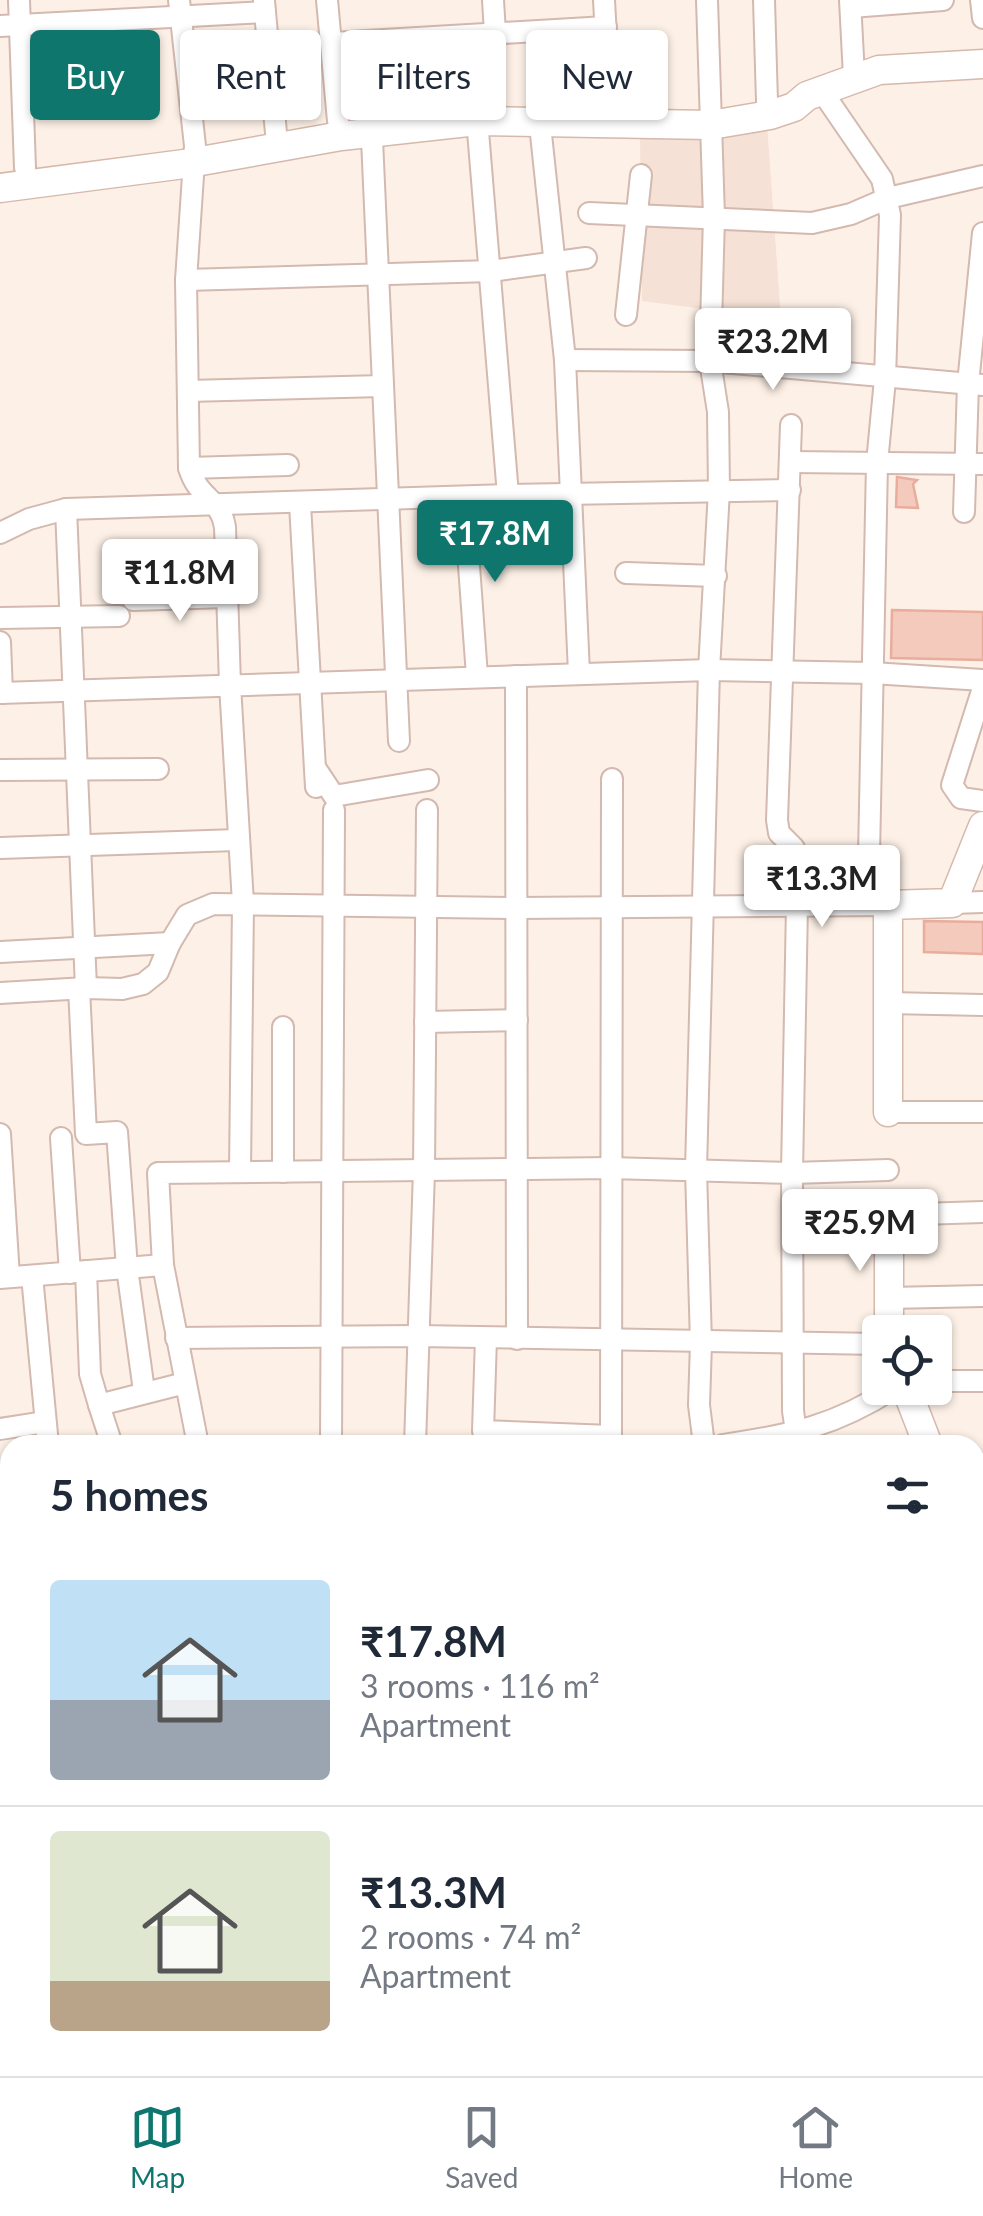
<!DOCTYPE html>
<html lang="en">
<head>
<meta charset="utf-8">
<style>
  body { margin:0; font-family:Lato,sans-serif; background:#f6f6f7; color:#1f2937; height:100vh; display:flex; flex-direction:column; font-size:38px; white-space:nowrap }
  * { box-sizing:border-box; margin:0 }
  p { font-size:32px; color:#747a83 }
  .icon { flex:none; width:55px; height:55px; fill:none; stroke:currentColor; stroke-width:2; stroke-linecap:round; stroke-linejoin:round }
  .map { position:relative; flex:1; overflow:hidden }
  .sheet { position:absolute; left:0px; top:1435px; width:985px; height:642px; display:flex; flex-direction:column; background:#fff; border-radius:30px 30px 0 0; box-shadow:0 2px 8px #0004 }
  .sheet>* { flex:none }
  .top-card { position:absolute; left:30px; top:30px; width:925px; height:90px; display:flex; gap:20px }
  .buttons { position:absolute; left:862px; top:1315px; display:grid; gap:20px }
  .buttons a { display:grid; place-items:center; width:90px; height:90px; border-radius:10px; background:#fff; box-shadow:0 2px 8px #0004; font-size:50px }
  .price { position:absolute; translate:-50% -85px; padding:0 22px; border-radius:10px; background:#fff; color:#222; font-size:32px; line-height:65px; filter:drop-shadow(0 2px 5px #0008) }
  .price::after { content:''; position:absolute; left:50%; top:60px; width:30px; height:22px; margin-left:-15px; background:inherit; clip-path:polygon(0 0,100% 0,50% 100%) }
  .price.active { background:#0f766e; color:#fff }
  ul { padding:0; list-style:none }
  li { display:flex; align-items:center; gap:30px; height:250px; padding:0 50px }
  li+li { border-top:2px solid #e0e1e3 }
  li span { display:grid; place-items:center; flex:none; width:280px; height:200px; border-radius:10px; color:#555 }
  li>.icon { margin-inline-start:auto }
  span .icon { width:120px; height:120px; fill:#fffc; stroke-width:1 }
  li b { font-size:42px }
  h2 { display:flex; justify-content:space-between; align-items:center; height:120px; padding:0 50px; font-size:42px }
  .chip { padding:0 35px; border-radius:10px; background:#fff; box-shadow:0 2px 8px #0004; font-size:35px; line-height:90px }
  .chip.active { background:#0f766e; color:#fff }
  .menu { display:flex; justify-content:space-around; align-items:center; height:140px; border-top:2px solid #e0e1e3; background:#fff; font-size:28px; color:#747a83 }
  .menu a { display:grid; justify-items:center; gap:5px }
  .menu .active { color:#0f766e }
  .map>svg:first-child { display:block }
  .residential { fill:#f5e1d5 }
  .building { fill:#f4cabd; stroke:#e8ad9d; stroke-width:2.5 }
  .lines { fill:none; stroke-linecap:round; stroke-linejoin:round }
  .street-casing { stroke:#d3b9af; stroke-width:24 }
  .secondary-casing { stroke:#d6b8ac; stroke-width:31 }
  .street { stroke:#fff; stroke-width:20 }
  .secondary { stroke:#fff; stroke-width:28 }
</style>
</head>
<body>
<div class="map">
<svg width="983" height="2076" viewBox="0 0 983 2076">
  <rect width="100%" height="100%" fill="#fdf1e7"/>
  <path class="residential" d="M 767,124 L 781,319 L 642,301 L 640,136 Z"/>
  <g class="building">
    <path d="M 897,477 L 917,480 L 913,484 L 918,508 L 896,507 Z"/>
    <path d="M 892,610 L 983,612 L 983,660 L 891,658 Z"/>
    <path d="M 924,921 L 983,922 L 983,954 L 924,952 Z"/>
  </g>
  <g class="lines">
    <defs>
      <g id="street">
        <path d="M 19,0 L 25,168"/>
        <path d="M 179,0 L 195,146 L 186,280 L 189,468 C 198,499 221,499 225,527 L 230,685 L 243,903 L 240,1172"/>
        <path d="M 327,0 L 338,121"/>
        <path d="M 493,0 L 495,33"/>
        <path d="M 604,0 L 610,110"/>
        <path d="M 764,0 L 767,102"/>
        <path d="M 850,0 L 854,77"/>
        <path d="M 981,0 L 983,18"/>
        <path d="M 264,1 L 276,133"/>
        <path d="M 851,7 L 943,0"/>
        <path d="M 0,26 L 265,12"/>
        <path d="M 332,43 L 606,27"/>
        <path d="M 821,90 L 882,179 L 890,215 L 885,379 L 877,463 L 868,904"/>
        <path d="M 538,106 L 565,360 L 579,673"/>
        <path d="M 476,107 L 508,495"/>
        <path d="M 371,117 L 399,741"/>
        <path d="M 589,213 L 812,223 L 851,214 L 888,198 L 983,176"/>
        <path d="M 186,280 L 491,271 L 586,258"/>
        <path d="M 626,315 L 641,175"/>
        <path d="M 565,360 L 710,361 L 983,385"/>
        <path d="M 188,391 L 383,386"/>
        <path d="M 791,425 L 777,820 L 779,833 L 794,848 L 797,905 L 792,1173 L 793,1411 L 798,1445"/>
        <path d="M 790,462 L 983,464"/>
        <path d="M 189,468 L 288,465"/>
        <path d="M 464,497 L 477,676"/>
        <path d="M 300,504 L 316,787"/>
        <path d="M 66,509 L 86,988"/>
        <path d="M 964,512 L 968,384 L 983,233"/>
        <path d="M 0,533 L 29,519 L 66,509 L 508,495 L 790,490"/>
        <path d="M 626,573 L 716,576"/>
        <path d="M 133,600 L 226,597"/>
        <path d="M 0,618 L 119,616"/>
        <path d="M 0,642 L 2,693"/>
        <path d="M 516,676 L 517,1339"/>
        <path d="M 983,688 L 952,785 L 961,798 L 983,801"/>
        <path d="M 0,693 L 709,670 L 872,673 L 983,680"/>
        <path d="M 316,769 L 334,796 L 428,780"/>
        <path d="M 0,770 L 158,769"/>
        <path d="M 612,779 L 611,1436 L 614,1445"/>
        <path d="M 0,848 L 237,840"/>
        <path d="M 952,903 L 983,902"/>
        <path d="M 0,952 L 170,943"/>
        <path d="M 79,988 L 86,1134 L 117,1132 L 127,1268 L 144,1391"/>
        <path d="M 0,993 L 86,988 L 122,989 L 143,984 L 158,972 L 170,943 L 187,915 L 213,904 L 518,908 L 888,905"/>
        <path d="M 888,1003 L 983,1005"/>
        <path d="M 425,1022 L 517,1020"/>
        <path d="M 888,1112 L 983,1112"/>
        <path d="M 0,1134 L 9,1277"/>
        <path d="M 61,1138 L 70,1273"/>
        <path d="M 283,1172 L 283,1027"/>
        <path d="M 889,1215 L 983,1212"/>
        <path d="M 86,1271 L 90,1374 L 99,1405"/>
        <path d="M 32,1276 L 48,1445"/>
        <path d="M 0,1278 L 163,1265"/>
        <path d="M 889,1298 L 983,1296"/>
        <path d="M 176,1338 L 418,1336 L 880,1344"/>
        <path d="M 486,1338 L 483,1431 L 611,1436"/>
        <path d="M 935,1381 L 983,1381"/>
        <path d="M 0,1429 L 45,1422"/>
        <path d="M 112,1445 L 99,1405 L 185,1383"/>
        <path d="M 198,1445 L 163,1265 L 158,1173 L 610,1168 L 792,1173 L 888,1170"/>
        <path d="M 331,1445 L 334,810"/>
        <path d="M 415,1445 L 424,1170 L 427,810"/>
        <path d="M 704,1445 L 699,1405 L 701,1343 L 696,1170 L 709,670 L 719,490 L 718,412 L 710,361 L 714,217 L 707,0"/>
        <path d="M 723,1445 C 791,1435 835,1426 894,1388"/>
        <path d="M 975,1522 L 983,1521"/>
        <path d="M 0,1579 L 10,1577"/>
        <path d="M 6,1622 L 10,1651"/>
        <path d="M 0,1751 L 10,1749"/>
        <path d="M 975,1853 L 983,1850"/>
        <path d="M 0,1901 L 10,1899"/>
        <path d="M 975,1916 L 983,1913"/>
        <path d="M 0,1992 L 10,1990"/>
        <path d="M 158,2068 L 158,2076"/>
        <path d="M 307,2068 L 309,2076"/>
        <path d="M 396,2068 L 397,2076"/>
        <path d="M 495,2068 L 496,2076"/>
        <path d="M 806,2068 L 808,2076"/>
        <path d="M 698,2076 L 702,2068"/>
      </g>
      <g id="secondary">
        <path d="M 0,188 L 184,164 L 341,136 L 477,121 L 711,125 L 770,115 L 794,107 L 807,96 L 879,70 L 983,64"/>
        <path d="M 888,1112 L 888,905 L 952,903 L 983,826"/>
        <path d="M 889,1215 L 889,1332"/>
        <path d="M 906,1388 L 928,1445"/>
        <path d="M 975,1565 L 983,1586"/>
      </g>
    </defs>
    <use href="#street" class="street-casing"/>
    <use href="#secondary" class="secondary-casing"/>
    <use href="#street" class="street"/>
    <use href="#secondary" class="secondary"/>
  </g>
</svg>
<div class="buttons">
<a><svg class="icon" aria-label="locate" viewBox="0 0 24 24"><circle cx="12" cy="12" r="6"/><path d="M12 2v4M12 18v4M2 12h4M18 12h4"/></svg></a>
</div>
<b class="price" style="left:773px;top:393px">₹23.2M</b>
<b class="price active" style="left:495px;top:585px">₹17.8M</b>
<b class="price" style="left:180px;top:624px">₹11.8M</b>
<b class="price" style="left:822px;top:930px">₹13.3M</b>
<b class="price" style="left:860px;top:1274px">₹25.9M</b>
<div class="top-card">
<a class="chip active">Buy</a>
<a class="chip">Rent</a>
<a class="chip">Filters</a>
<a class="chip">New</a>
</div>
<section class="sheet">
<h2>5 homes<svg class="icon" aria-label="filters" viewBox="0 0 24 24"><path d="M4 7h16M4 17h16"/><circle cx="9" cy="7" r="2"/><circle cx="15" cy="17" r="2"/></svg></h2>
<ul>
<li><span style="background:linear-gradient(#bfe0f5 60%,#9aa5b1 0)"><svg class="icon" aria-label="home" viewBox="0 0 24 24"><path d="M3 11l9-7 9 7M6 9v11h12V9"/></svg></span><div><b>₹17.8M</b><p>3 rooms · 116 m²</p><p>Apartment</p></div></li>
<li><span style="background:linear-gradient(#dfe7d0 75%,#b9a48a 0)"><svg class="icon" aria-label="home" viewBox="0 0 24 24"><path d="M3 11l9-7 9 7M6 9v11h12V9"/></svg></span><div><b>₹13.3M</b><p>2 rooms · 74 m²</p><p>Apartment</p></div></li>
</ul>
</section>
</div>
<nav class="menu">
<a class="active"><svg class="icon" aria-label="map" viewBox="0 0 24 24"><path d="M3 6l6-2 6 2 6-2v14l-6 2-6-2-6 2zM9 4v14M15 6v14"/></svg>Map</a>
<a><svg class="icon" aria-label="saved" viewBox="0 0 24 24"><path d="M7 4h10v16l-5-4-5 4z"/></svg>Saved</a>
<a><svg class="icon" aria-label="home" viewBox="0 0 24 24"><path d="M3 11l9-7 9 7M6 9v11h12V9"/></svg>Home</a>
</nav>
</body>
</html>
